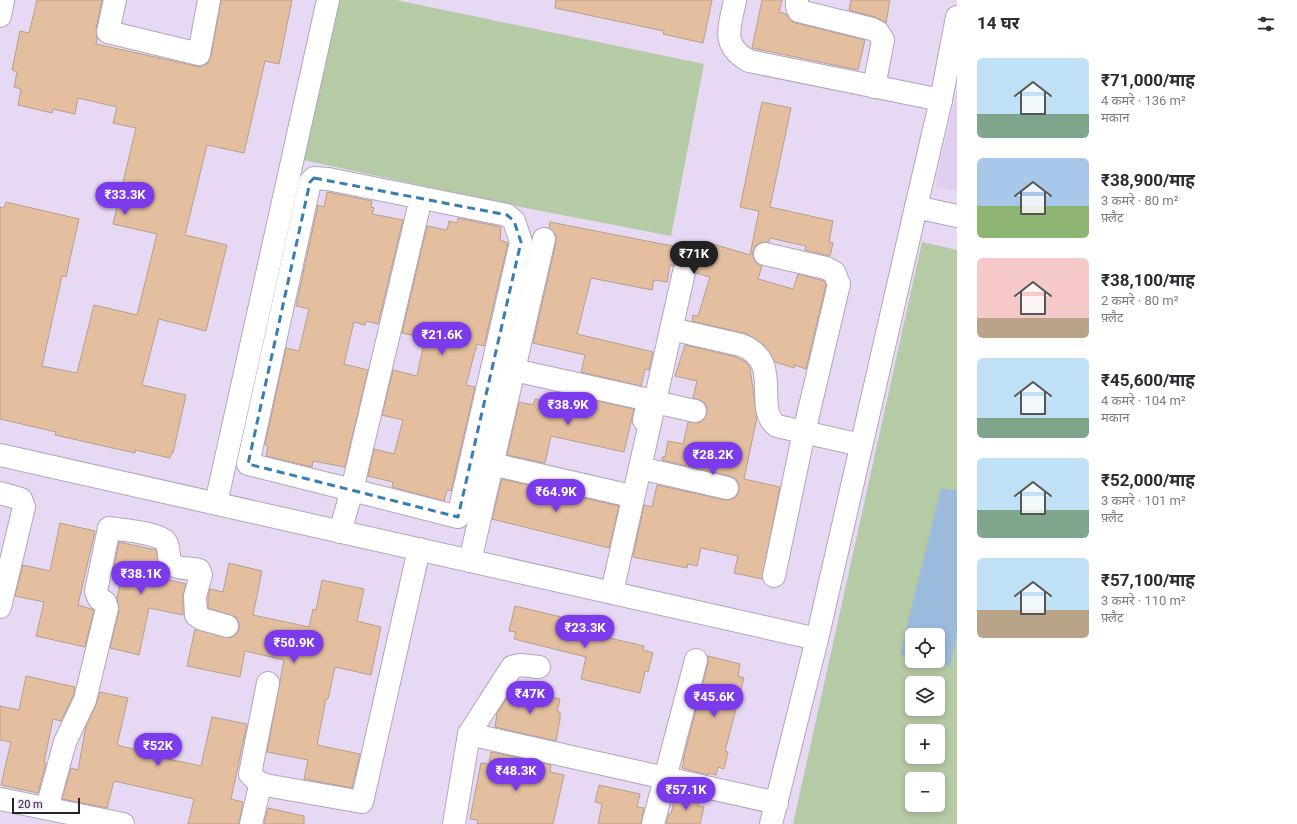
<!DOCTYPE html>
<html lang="hi">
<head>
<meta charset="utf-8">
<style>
  body { margin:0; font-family:Roboto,"Noto Sans Devanagari",sans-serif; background:#f2f2f3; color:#2b2b33; height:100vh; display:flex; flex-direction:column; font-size:15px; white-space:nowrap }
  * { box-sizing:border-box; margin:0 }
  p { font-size:13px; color:#7c7c81 }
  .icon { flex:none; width:22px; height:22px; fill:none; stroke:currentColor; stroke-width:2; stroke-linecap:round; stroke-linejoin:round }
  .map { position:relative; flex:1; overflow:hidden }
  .sheet { display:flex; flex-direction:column; background:#fff; width:340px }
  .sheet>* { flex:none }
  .controls { position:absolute; left:905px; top:628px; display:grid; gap:8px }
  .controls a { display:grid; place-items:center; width:40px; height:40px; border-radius:6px; background:#fff; box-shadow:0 2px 6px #0003; font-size:20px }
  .scale { position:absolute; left:12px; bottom:10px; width:68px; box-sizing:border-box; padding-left:4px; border:2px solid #27222c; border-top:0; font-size:11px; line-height:14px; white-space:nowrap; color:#27222c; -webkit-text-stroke:3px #f2e6fc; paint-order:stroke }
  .price { position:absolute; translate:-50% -34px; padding:0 9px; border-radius:14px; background:#7c3aed; color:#fff; font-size:13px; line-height:26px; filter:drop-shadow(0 1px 2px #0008) }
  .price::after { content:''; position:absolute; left:50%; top:24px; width:12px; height:9px; margin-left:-6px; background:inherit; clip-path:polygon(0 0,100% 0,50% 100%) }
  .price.active { background:#222; color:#fff }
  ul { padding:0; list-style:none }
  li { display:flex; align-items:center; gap:12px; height:100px; padding:0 20px }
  li span { display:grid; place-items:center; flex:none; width:112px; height:80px; border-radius:6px; color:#555 }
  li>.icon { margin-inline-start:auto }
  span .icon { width:48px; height:48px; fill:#fffc; stroke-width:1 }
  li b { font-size:17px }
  h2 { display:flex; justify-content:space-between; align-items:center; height:48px; padding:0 20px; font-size:17px }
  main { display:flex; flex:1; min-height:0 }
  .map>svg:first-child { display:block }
  .built { fill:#e0cef0 }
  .green { fill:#b4cba5; fill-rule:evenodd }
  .water { fill:#9bbadc }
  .building { fill:#e3bf9f; stroke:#b69f89 }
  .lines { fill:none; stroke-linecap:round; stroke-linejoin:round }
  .minor-casing { stroke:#b3a5bf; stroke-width:24 }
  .minor { stroke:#fff; stroke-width:22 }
  .marked { fill:none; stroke:#387db3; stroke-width:3; stroke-dasharray:8 5; stroke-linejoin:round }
</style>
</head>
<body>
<main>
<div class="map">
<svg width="957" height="824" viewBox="0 0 957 824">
  <rect width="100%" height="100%" fill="#e7d8f3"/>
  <path class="built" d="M 957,90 L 957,191 L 935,186 Z"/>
  <g class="green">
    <path d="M 329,0 L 396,0 L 704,64 L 671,236 L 526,208 L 294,158 Z"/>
    <path d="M 922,242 L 957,250 L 957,824 L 793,824 ZM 912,635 L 938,635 L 938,661 L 912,661 ZM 912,683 L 938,683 L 938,709 L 912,709 ZM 912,731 L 938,731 L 938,757 L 912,757 ZM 912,779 L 938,779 L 938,805 L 912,805 Z"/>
  </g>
  <path class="water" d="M 941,488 L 957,491 L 957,635 L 950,666 L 930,661 L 938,661 L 938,635 L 912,635 L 912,657 L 900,654 Z"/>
  <g class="building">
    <path d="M 37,0 L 102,0 L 96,29 L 97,38 L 96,44 L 200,67 L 208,63 L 211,56 L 221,0 L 292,0 L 279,64 L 265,61 L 244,153 L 207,145 L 185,235 L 227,245 L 206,331 L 159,319 L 142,385 L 186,395 L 173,453 L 172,452 L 170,458 L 135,450 L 135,453 L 55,435 L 56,432 L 0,419 L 0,207 L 4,208 L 6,202 L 79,219 L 66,277 L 62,276 L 42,366 L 77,373 L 94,305 L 137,315 L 157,234 L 113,224 L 136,128 L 113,123 L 117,107 L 78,98 L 75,114 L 53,109 L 52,113 L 18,105 L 21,89 L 14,87 L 17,72 L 12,70 L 20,31 L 29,33 Z"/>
    <path d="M 556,0 L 712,0 L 703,43 L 663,34 L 664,31 L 555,8 Z"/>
    <path d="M 762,0 L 782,0 L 779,12 L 786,14 L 791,21 L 796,23 L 865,40 L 858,70 L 752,48 Z"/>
    <path d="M 851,0 L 890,0 L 886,23 L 875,17 L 849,10 Z"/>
    <path d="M 762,102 L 791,108 L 770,207 L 833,221 L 829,242 L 833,243 L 830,256 L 805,250 L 806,246 L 770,238 L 769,242 L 762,242 L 756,245 L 753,252 L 753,258 L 756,263 L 762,266 L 758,279 L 793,289 L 798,274 L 824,281 L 826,285 L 806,369 L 795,365 L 794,368 L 775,362 L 764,345 L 747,334 L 692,321 L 693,315 L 698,316 L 710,277 L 696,273 L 693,263 L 686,260 L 680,260 L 674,266 L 670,265 L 667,282 L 654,280 L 652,290 L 591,278 L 577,334 L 653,352 L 649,370 L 645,369 L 641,386 L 581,372 L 585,355 L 533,343 L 556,242 L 556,235 L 549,228 L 550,222 L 703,252 L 706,242 L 750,255 L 759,211 L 740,207 Z"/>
    <path d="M 327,192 L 372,201 L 371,207 L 374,208 L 372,214 L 403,220 L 378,324 L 366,321 L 365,325 L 354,322 L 344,364 L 368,370 L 345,467 L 313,461 L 312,467 L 266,456 L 268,446 L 265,445 L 286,348 L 299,351 L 309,309 L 296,306 L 318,205 L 324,207 Z"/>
    <path d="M 458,218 L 501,227 L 500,240 L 508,243 L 484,346 L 477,344 L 466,385 L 475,387 L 451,491 L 447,490 L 444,501 L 392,487 L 393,482 L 368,476 L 374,449 L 394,454 L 403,420 L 382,415 L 393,370 L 417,376 L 425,338 L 402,333 L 427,226 L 447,230 L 449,221 L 457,223 Z"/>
    <path d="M 685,345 L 736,357 L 746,362 L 750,368 L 757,417 L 744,479 L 780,487 L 762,579 L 734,573 L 738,556 L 701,548 L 697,566 L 688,564 L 687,568 L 633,557 L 644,505 L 652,507 L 657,485 L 725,500 L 730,500 L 736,497 L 739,491 L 739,484 L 736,479 L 730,476 L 662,460 L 662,457 L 665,457 L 668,441 L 683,444 L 688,422 L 699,423 L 704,419 L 707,413 L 707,407 L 704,402 L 693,398 L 697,381 L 675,376 Z"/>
    <path d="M 575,396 L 634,409 L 624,452 L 551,436 L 545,463 L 507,455 L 519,402 L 533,405 L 535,399 L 568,407 L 571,397 Z"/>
    <path d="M 502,479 L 619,506 L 609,548 L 492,519 Z"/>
    <path d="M 60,523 L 95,531 L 78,605 L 94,610 L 85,647 L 36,636 L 44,602 L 15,596 L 23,565 L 50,571 Z"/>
    <path d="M 119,542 L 156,550 L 159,565 L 157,573 L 167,576 L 166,579 L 186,584 L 183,596 L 183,615 L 149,608 L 139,655 L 110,648 L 119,611 L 117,599 L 122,574 L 113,572 Z"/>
    <path d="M 229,563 L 262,571 L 253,615 L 309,627 L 313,609 L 316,610 L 322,580 L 364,589 L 357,621 L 381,627 L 371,675 L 335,667 L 328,699 L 326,699 L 317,745 L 360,754 L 352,788 L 304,779 L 308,760 L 267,752 L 284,660 L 245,651 L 240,677 L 187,666 L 195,629 L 230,638 L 235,635 L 239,630 L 239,623 L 236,617 L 208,608 L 208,597 L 210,589 L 223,592 Z"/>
    <path d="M 515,606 L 582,622 L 580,631 L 644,646 L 643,650 L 653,653 L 648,672 L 645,671 L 640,693 L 581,679 L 586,657 L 514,639 L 516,632 L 509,631 Z"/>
    <path d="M 708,656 L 740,664 L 738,676 L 744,678 L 725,751 L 728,752 L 724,769 L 718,767 L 716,775 L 708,773 L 708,775 L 682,768 L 684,760 L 683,760 L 708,663 Z"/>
    <path d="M 26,676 L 75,687 L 73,696 L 61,721 L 53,719 L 44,762 L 46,763 L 38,793 L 1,785 L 11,742 L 0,740 L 0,706 L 19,710 Z"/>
    <path d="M 513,689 L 560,699 L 557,712 L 560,712 L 560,719 L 556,741 L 495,727 L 497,713 Z"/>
    <path d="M 100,692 L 128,698 L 117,745 L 155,754 L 154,756 L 201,766 L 212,717 L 247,724 L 231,799 L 243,802 L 239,824 L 188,824 L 194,799 L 114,781 L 107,808 L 62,799 L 71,768 L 78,770 L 86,726 L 96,705 Z"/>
    <path d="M 491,752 L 551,765 L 550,772 L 564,775 L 553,824 L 477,824 L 478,820 L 470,819 L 481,763 L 489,764 Z"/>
    <path d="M 599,785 L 640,794 L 637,807 L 644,808 L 641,824 L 598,824 L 602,804 L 595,802 Z"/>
    <path d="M 676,793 L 700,799 L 698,806 L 704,807 L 700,824 L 666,824 L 669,814 L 671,814 Z"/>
    <path d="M 268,808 L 304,816 L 304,824 L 264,824 Z"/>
  </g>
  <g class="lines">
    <defs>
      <g id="minor">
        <path d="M 115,0 L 108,32 L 199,54 L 209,0"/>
        <path d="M 735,0 C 730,27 720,45 749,61 L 941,100"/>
        <path d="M 797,0 L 797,7 L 799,11 L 872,29 L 878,32 L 883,40 L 874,87"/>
        <path d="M 0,16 L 3,0"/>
        <path d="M 916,207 L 941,100 L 957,17"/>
        <path d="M 765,254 L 826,268 L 834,272 L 839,284 L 804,432 L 774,576"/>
        <path d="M 671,329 L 741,345 C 785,362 752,408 777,426 L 861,445"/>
        <path d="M 514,370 L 649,400 L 644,420"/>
        <path d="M 655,402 L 695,411"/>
        <path d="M 0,455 L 817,639"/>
        <path d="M 492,464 L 627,495"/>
        <path d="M 640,468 L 727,488"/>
        <path d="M 0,493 L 21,499 L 24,507 L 0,607"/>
        <path d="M 216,503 L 328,0"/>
        <path d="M 340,532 L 352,490 L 248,464 L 310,182 L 314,178 L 328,179 L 507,215 L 514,221 L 521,242 L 458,517 L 352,490 L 421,198"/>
        <path d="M 470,561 L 544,239"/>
        <path d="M 612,592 L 684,272"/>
        <path d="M 469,734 L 512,667 L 520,665 L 539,667"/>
        <path d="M 265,785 L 257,781 L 250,774 L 268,683"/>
        <path d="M 0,799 L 123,824"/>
        <path d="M 47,808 L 65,742 L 85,700 L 107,608 L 105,602 L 99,599 L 96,591 L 109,528 C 123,530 152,532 164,540 C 172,547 165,561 175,566 C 181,569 192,568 199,570 L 201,575 L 195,596 L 196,615 L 202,619 L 227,626"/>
        <path d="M 251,824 L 259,790 L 265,785 L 362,802 L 419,549"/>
        <path d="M 454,824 L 469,734 L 777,803"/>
        <path d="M 653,824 L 696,660"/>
        <path d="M 771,824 L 817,639 L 916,207 L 957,216"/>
      </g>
    </defs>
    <use href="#minor" class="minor-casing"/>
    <use href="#minor" class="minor"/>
  </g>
  <path class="marked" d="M 314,178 L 507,215 L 514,221 L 521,242 L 458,517 L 248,464 L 310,182 Z"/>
</svg>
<div class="controls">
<a><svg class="icon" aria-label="locate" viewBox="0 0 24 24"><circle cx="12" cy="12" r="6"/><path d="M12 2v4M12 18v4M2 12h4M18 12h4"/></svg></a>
<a><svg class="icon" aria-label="layers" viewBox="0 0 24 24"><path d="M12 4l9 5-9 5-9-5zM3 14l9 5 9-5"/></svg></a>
<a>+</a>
<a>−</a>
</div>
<div class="scale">20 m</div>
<b class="price" style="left:125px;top:216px">₹33.3K</b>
<b class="price active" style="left:694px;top:275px">₹71K</b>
<b class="price" style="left:442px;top:356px">₹21.6K</b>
<b class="price" style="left:568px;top:426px">₹38.9K</b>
<b class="price" style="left:713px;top:476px">₹28.2K</b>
<b class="price" style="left:556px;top:513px">₹64.9K</b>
<b class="price" style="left:141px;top:595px">₹38.1K</b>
<b class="price" style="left:585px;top:649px">₹23.3K</b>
<b class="price" style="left:294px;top:664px">₹50.9K</b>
<b class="price" style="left:530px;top:715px">₹47K</b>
<b class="price" style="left:714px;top:718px">₹45.6K</b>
<b class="price" style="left:158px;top:767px">₹52K</b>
<b class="price" style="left:516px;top:792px">₹48.3K</b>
<b class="price" style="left:686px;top:811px">₹57.1K</b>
</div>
<section class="sheet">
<h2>14 घर<svg class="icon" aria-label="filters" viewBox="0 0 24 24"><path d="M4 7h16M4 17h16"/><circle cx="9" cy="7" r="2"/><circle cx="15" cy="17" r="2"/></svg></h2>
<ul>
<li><span style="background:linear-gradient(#bfe0f5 70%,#7fa58c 0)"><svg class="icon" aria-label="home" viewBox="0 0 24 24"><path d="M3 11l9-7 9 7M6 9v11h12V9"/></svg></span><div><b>₹71,000/माह</b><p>4 कमरे · 136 m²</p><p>मकान</p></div></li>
<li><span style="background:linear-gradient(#a9c7e8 60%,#8fb573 0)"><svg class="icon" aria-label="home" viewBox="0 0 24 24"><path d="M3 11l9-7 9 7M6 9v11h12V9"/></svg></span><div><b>₹38,900/माह</b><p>3 कमरे · 80 m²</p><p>फ़्लैट</p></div></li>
<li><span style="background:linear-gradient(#f6c9c9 75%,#b9a48a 0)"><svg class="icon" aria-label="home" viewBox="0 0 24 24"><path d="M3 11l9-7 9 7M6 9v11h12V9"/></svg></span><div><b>₹38,100/माह</b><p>2 कमरे · 80 m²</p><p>फ़्लैट</p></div></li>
<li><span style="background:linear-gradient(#bfe0f5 75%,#7fa58c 0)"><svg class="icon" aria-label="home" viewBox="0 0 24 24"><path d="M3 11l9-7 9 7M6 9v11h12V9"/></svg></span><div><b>₹45,600/माह</b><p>4 कमरे · 104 m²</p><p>मकान</p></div></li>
<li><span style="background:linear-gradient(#bfe0f5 65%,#7fa58c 0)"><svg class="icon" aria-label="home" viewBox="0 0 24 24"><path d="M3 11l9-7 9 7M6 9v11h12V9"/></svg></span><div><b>₹52,000/माह</b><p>3 कमरे · 101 m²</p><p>फ़्लैट</p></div></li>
<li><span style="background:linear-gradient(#bfe0f5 65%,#b9a48a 0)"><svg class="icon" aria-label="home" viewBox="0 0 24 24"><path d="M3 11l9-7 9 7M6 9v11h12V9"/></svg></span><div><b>₹57,100/माह</b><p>3 कमरे · 110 m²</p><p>फ़्लैट</p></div></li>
</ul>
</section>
</main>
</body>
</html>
